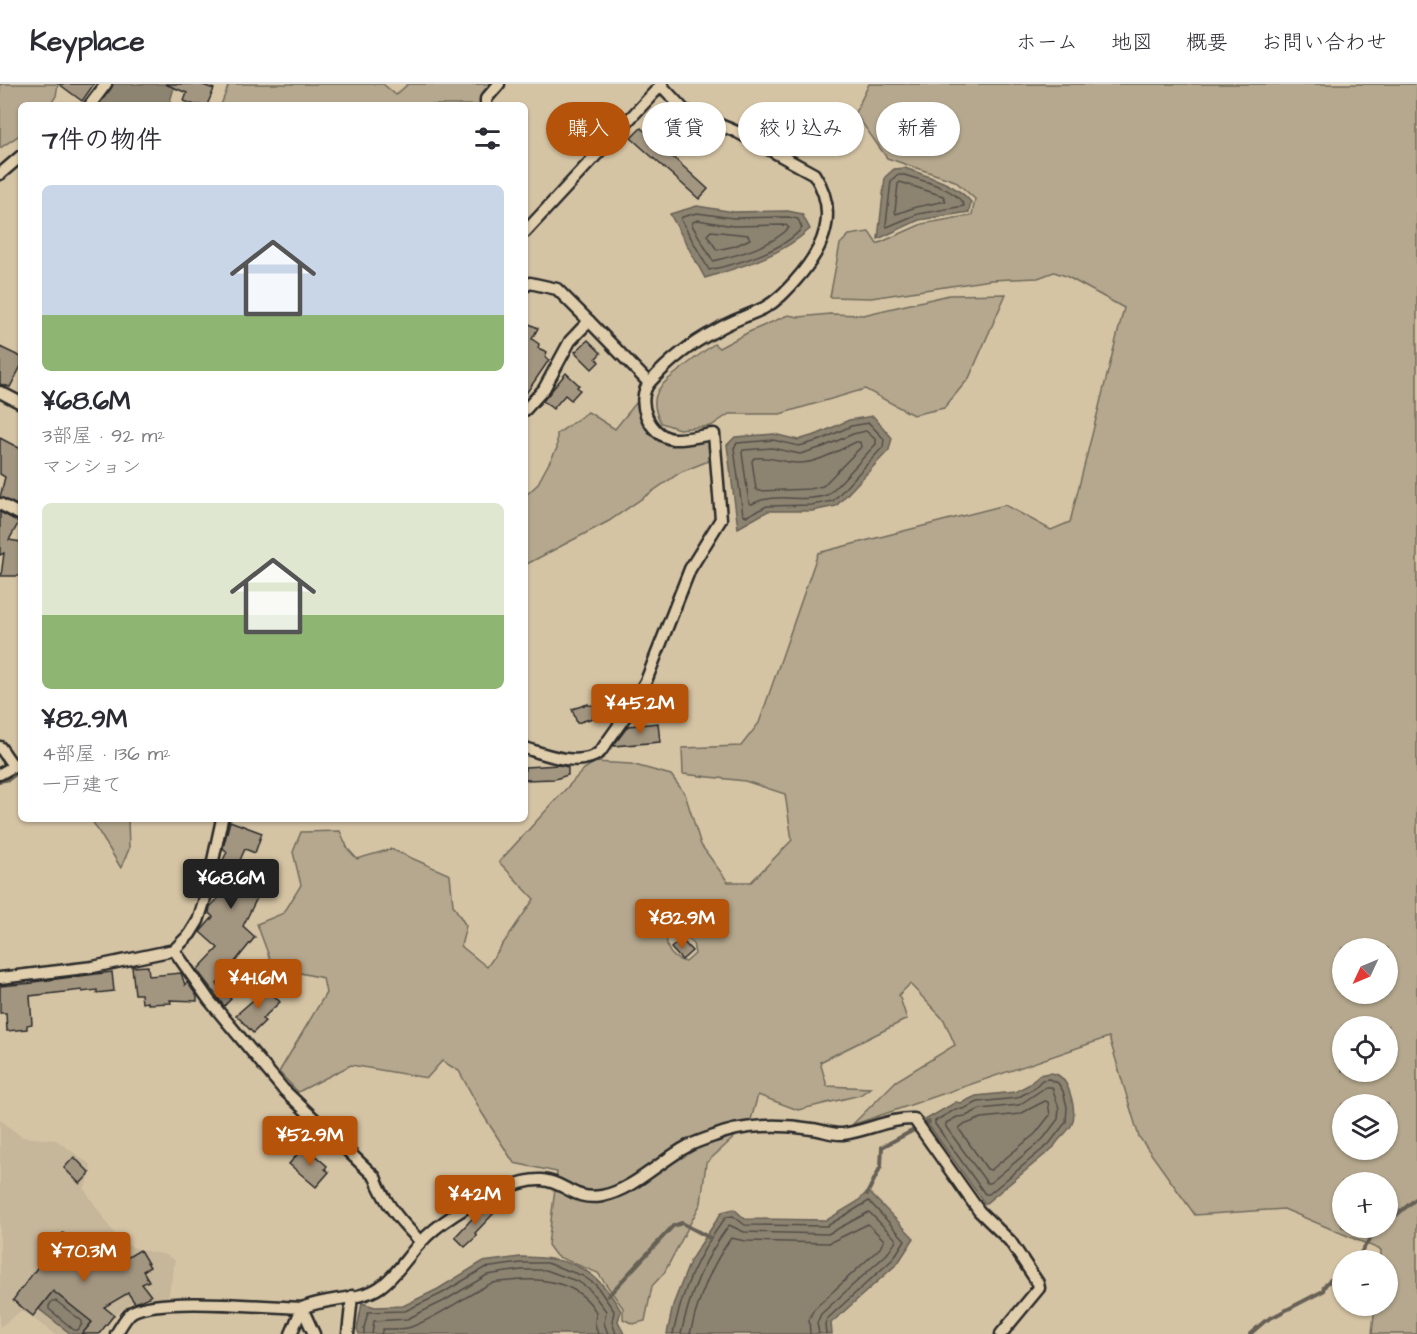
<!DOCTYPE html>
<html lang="ja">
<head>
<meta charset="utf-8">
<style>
  body { margin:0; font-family:"Architects Daughter","Klee One",sans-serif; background:#f7f7f7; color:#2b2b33; height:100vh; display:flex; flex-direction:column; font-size:22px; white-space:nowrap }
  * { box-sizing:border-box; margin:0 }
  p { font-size:20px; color:#7c7c81 }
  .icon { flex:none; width:33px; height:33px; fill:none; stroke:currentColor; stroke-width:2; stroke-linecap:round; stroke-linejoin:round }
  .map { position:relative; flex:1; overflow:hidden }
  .side { position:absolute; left:18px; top:18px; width:510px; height:720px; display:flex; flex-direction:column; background:#fff; border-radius:9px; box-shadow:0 2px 4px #0004 }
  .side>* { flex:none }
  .banner { position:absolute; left:546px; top:18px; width:570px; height:54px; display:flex; gap:12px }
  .needle { width:39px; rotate:226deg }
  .fabs { position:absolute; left:1332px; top:854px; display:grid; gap:12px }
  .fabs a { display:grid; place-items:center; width:66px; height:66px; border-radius:50%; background:#fff; box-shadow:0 2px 4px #0004; font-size:30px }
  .price { position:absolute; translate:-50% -51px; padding:0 14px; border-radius:6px; background:#b45309; color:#fff; font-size:20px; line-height:39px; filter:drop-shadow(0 2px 3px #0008) }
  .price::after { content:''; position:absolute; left:50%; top:36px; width:18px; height:14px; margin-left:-9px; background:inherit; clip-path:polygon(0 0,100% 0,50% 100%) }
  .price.active { background:#222; color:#fff }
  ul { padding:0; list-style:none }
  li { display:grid; align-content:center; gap:12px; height:318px; padding:0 24px }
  li span { display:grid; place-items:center; height:186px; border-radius:9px; color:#555 }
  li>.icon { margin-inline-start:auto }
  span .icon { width:108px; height:108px; fill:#fffc; stroke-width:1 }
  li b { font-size:26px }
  h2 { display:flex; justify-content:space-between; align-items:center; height:72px; padding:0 24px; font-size:26px }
  .chip { padding:0 21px; border-radius:27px; background:#fff; box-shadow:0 2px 4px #0004; font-size:21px; line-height:54px }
  .chip.active { background:#b45309; color:#fff }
  header { display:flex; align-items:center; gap:36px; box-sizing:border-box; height:84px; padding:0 30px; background:#fff; border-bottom:2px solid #e1e1e2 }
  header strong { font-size:28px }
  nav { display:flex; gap:33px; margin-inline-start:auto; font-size:21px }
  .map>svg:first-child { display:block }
  .built { fill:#c6b69a }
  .green { fill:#b5a88e; stroke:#706a5c; stroke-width:1.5; fill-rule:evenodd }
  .water { fill:#8d8371; stroke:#666055; stroke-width:1.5 }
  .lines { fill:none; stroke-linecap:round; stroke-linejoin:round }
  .shore { stroke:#524e47; stroke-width:1.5 }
  .stream { stroke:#666055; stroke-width:4 }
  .building { fill:#a39681; stroke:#2b2b2b; stroke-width:1.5 }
  .minor-casing { stroke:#2b2b2b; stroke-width:15 }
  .minor { stroke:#e0ceac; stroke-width:10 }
</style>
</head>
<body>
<header>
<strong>Keyplace</strong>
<nav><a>ホーム</a><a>地図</a><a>概要</a><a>お問い合わせ</a></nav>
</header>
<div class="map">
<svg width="1417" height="1250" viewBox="0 0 1417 1250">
  <rect width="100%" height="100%" fill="#d5c4a4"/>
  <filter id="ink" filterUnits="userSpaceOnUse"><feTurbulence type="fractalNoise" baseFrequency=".0167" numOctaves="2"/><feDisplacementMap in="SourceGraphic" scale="12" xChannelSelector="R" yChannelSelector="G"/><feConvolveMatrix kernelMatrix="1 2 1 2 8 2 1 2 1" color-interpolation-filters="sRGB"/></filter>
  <g filter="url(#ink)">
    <path class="built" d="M 0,1036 L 22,1053 L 56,1056 L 91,1081 L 90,1092 L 84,1105 L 114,1149 L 121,1157 L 130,1162 L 142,1166 L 166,1171 L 175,1176 L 168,1214 L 136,1222 L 131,1218 L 116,1231 L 100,1250 L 54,1250 L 22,1226 L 0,1243 Z"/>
    <g class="green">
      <path d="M 0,0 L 58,0 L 56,12 L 50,21 L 21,21 L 21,50 L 0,64 Z"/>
      <path d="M 229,0 L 383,0 L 396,11 L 408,0 L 491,0 L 481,12 L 481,21 L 221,21 Z"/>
      <path d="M 869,0 L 1417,0 L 1417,1250 L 1372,1250 L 1375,1221 L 1388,1221 L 1388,1176 L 1381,1176 L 1381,1166 L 1284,1125 L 1195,1131 L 1139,1053 L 1109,953 L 852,1041 L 896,997 L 955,961 L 944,936 L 910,900 L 899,911 L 907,935 L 820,978 L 827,1002 L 870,1004 L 860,1011 L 798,1026 L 758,1011 L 750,1039 L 706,1079 L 701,1119 L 664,1189 L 652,1202 L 645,1237 L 633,1240 L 623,1235 L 623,1224 L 598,1189 L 556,1172 L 548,1161 L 557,1088 L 514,1079 L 482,1029 L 459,987 L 442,977 L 427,994 L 351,981 L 298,1008 L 279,988 L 326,909 L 323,894 L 273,883 L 257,840 L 284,829 L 301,801 L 293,768 L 301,748 L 340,747 L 348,765 L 357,775 L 391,765 L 450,791 L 453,821 L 466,842 L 461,862 L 487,883 L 534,815 L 499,778 L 584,685 L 595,678 L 631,680 L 671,691 L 685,710 L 701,761 L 728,798 L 751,798 L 792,756 L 785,710 L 745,697 L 683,690 L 682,664 L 741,662 L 759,639 L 818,469 L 1005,421 L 1051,446 L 1070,438 L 1124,224 L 1066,192 L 1054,188 L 1038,194 L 991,196 L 871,214 L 830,213 L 840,160 L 849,151 L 869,148 L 877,160 L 922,140 L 972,131 L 975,115 L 955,97 L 887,74 L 855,29 ZM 666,843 L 677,843 L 693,859 L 695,870 L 686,878 C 666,873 666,862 666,843 ZM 1342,864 L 1388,864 L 1388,909 L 1342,909 ZM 1342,942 L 1388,942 L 1388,987 L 1342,987 ZM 1342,1020 L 1388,1020 L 1388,1065 L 1342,1065 ZM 1342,1098 L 1388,1098 L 1388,1143 L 1342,1143 Z"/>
      <path d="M 1006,210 L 969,294 L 944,324 L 913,331 L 865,305 L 780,330 L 729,330 L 711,342 L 679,345 L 661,339 C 646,312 660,301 680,286 C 691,277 703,268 714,260 L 719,264 L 749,248 L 788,231 L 799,233 L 830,230 L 863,231 L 949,211 Z"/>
      <path d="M 636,319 C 651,366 666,360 709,357 L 711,376 L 681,388 L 609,437 L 525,481 L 525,412 L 537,401 L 557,364 L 557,350 L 588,328 L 615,345 Z"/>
      <path d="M 91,735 L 128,735 L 129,765 L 121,784 Z"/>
    </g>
    <g class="water">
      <path d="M 112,0 L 175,0 L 169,21 L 97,21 Z"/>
      <path d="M 905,84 C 928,93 954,98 971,118 L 969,128 L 919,136 L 878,155 L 885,93 L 894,85 Z"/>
      <path d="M 697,122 L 734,128 L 788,127 L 802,130 L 810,145 C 779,173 743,182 705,194 L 670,130 Z"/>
      <path d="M 873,332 L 892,354 L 889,366 L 836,422 L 812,427 L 768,427 L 738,444 L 727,361 L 735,353 L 774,350 L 798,356 L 818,350 L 849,336 Z"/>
      <path d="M 1049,989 C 1051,989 1056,990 1058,991 C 1070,998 1077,1028 1072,1040 C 1068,1049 1058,1054 1054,1063 L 985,1120 L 925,1036 L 956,1018 L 961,1019 L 976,1012 L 1015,1008 L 1030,1000 L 1039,991 Z"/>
      <path d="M 868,1107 L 914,1154 L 898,1179 L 831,1239 L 832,1250 L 667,1250 L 673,1221 L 691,1175 L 722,1128 L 734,1125 L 745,1135 L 827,1136 L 857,1118 Z"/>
      <path d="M 520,1173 C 570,1173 596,1183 621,1227 L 618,1237 L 624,1250 L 359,1250 L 357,1245 L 362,1219 L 375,1223 L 403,1222 L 438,1205 L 482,1178 Z"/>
      <path d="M 53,1207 L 92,1238 L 82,1250 L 71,1250 L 39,1225 Z"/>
    </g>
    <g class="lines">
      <g class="shore">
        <path d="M 897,91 L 904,91 C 921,96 958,105 964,122 L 918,130 L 887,143 L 886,140 L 891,97 Z"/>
        <path d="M 900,98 L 943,112 L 946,117 L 916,123 L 896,130 L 895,127 L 898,100 Z"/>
        <path d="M 697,129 L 733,134 L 788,133 L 798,135 L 802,144 C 783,167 737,180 709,186 L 681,136 L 682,133 Z"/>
        <path d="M 698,136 L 733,142 L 786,141 L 789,144 C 770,163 738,171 713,177 L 692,141 L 693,138 Z"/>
        <path d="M 711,147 L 748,151 L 750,155 L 735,162 L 717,166 L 707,151 Z"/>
        <path d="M 869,339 L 884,355 L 883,363 L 833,417 L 811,421 L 767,422 L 747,432 L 743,431 L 734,364 L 737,359 L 773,356 L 799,362 L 821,356 L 851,342 Z"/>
        <path d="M 866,347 L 876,356 L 876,360 C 868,368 833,408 827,411 C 802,420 777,407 752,420 L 749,419 L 742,369 L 743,366 L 772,364 L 800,370 L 823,363 L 853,350 Z"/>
        <path d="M 856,358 L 860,358 L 861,363 L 823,402 L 810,405 L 759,407 L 756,405 L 752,377 L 754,374 C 773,372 780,378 797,379 C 816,380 839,366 856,358 Z"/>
        <path d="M 1049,995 L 1058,999 L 1063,1007 L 1067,1023 L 1066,1038 L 1049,1060 L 989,1110 L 985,1110 L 935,1040 L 935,1037 L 956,1025 L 963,1025 L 978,1018 L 1017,1014 L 1033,1005 L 1042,996 Z"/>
        <path d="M 1046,1003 L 1052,1003 L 1059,1024 L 1058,1035 L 1043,1055 L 990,1099 L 987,1099 L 946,1043 L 946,1039 L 957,1033 L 966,1032 L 980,1025 L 1019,1021 Z"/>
        <path d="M 1045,1017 L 1048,1018 L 1050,1031 L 1035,1050 L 991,1086 L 987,1085 L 959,1045 L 961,1042 L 982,1034 L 1020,1030 Z"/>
        <path d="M 52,1217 L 56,1217 L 82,1237 L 82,1240 L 78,1246 L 74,1246 L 49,1225 L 49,1222 Z"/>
        <path d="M 364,1250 L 364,1244 L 368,1228 L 405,1227 L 441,1210 L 484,1184 L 521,1179 L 547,1179 L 583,1192 L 596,1201 L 614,1227 L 612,1238 L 616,1250"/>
        <path d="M 372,1250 L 374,1237 L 407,1235 L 444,1217 L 487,1191 L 521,1186 L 546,1186 L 579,1198 L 590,1206 L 606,1227 L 604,1239 L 608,1250"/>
        <path d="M 381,1250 L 383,1245 C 392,1245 402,1246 411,1243 C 439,1233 462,1214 488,1201 C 494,1197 504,1198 511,1197 C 542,1193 579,1198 596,1228 L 595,1240 L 598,1250"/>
        <path d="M 673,1250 C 683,1204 697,1171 726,1133 L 733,1132 L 745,1141 L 827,1142 L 869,1117 L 905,1156 L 893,1175 L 827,1235 L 825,1240 L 826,1250"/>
        <path d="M 681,1250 C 690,1209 704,1175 729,1141 L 744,1148 L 828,1150 L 869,1128 L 895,1154 L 896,1157 L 887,1170 L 821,1230 L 817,1239 L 819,1250"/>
        <path d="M 690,1250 C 698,1215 710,1183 731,1154 L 745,1157 L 829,1159 L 868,1140 L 884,1156 L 880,1164 L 814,1225 L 809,1235 L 810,1250"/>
      </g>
      <g class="stream">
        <path d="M 0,697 L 9,695 L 21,686"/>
        <path d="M 867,1110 L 881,1082 L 882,1063 L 929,1038"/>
        <path d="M 1388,1138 L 1417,1114"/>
        <path d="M 1356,1176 L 1373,1150 L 1381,1143"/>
        <path d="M 608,1212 L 673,1142 L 682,1139 L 710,1154"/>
        <path d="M 1250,1250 L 1265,1237 L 1323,1207 C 1324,1198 1334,1193 1342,1192"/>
      </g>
    </g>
    <g class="building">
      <path d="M 59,0 L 94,0 L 82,17 Z"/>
      <path d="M 165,0 L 200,0 L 214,5 L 207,21 L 195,21 L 184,17 L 187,9 Z"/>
      <path d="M 641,44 L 708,105 L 699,115 L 631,54 Z"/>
      <path d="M 525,238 L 538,244 L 532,255 L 539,260 L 538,264 L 547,268 L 545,273 L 549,276 L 525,311 Z"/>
      <path d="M 588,256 L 601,269 L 596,274 L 599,278 L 592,285 L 575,268 Z"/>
      <path d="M 0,263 L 21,273 L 21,282 L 10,303 L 0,300 Z"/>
      <path d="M 566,289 L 579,301 L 577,303 L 580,306 L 571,316 L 565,311 L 553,325 L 543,317 Z"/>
      <path d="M 0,354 L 21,365 L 21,423 L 0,413 L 5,393 L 0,390 Z"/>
      <path d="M 0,428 L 19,438 L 9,456 L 21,458 L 21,492 L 1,492 L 4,469 L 0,471 Z"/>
      <path d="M 588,620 L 588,621 L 623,622 L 621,625 L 577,639 L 572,625 Z"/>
      <path d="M 658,639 L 660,658 L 613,662 L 628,642 Z"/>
      <path d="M 559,681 L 568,683 L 568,691 L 555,695 L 525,696 L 525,683 Z"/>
      <path d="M 230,737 L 262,749 L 255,769 L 245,765 L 236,785 L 249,790 L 246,795 L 252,798 L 251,800 L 261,806 L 243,842 L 255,853 L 217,900 L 231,915 L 224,922 L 197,886 L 218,864 L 200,848 L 213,833 L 209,829 L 210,823 L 227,805 L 219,802 L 222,778 L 227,768 L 223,764 Z"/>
      <path d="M 681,855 L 692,867 L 682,876 L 671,864 Z"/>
      <path d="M 148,882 L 149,892 L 181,889 L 185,901 L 187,898 L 197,912 L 197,917 L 170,916 L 171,919 L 148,920 L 148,918 L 142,919 L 141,910 L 135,910 L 132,883 Z"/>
      <path d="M 112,888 L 114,907 L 97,909 L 97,906 L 82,908 L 82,906 L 30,912 L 32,940 L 27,941 L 27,945 L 7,947 L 6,929 L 0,929 L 0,902 L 33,899 L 33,898 Z"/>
      <path d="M 267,904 L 280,918 L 262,935 L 265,937 L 253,949 L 236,931 Z"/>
      <path d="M 302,1065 L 309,1071 L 312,1069 L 327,1082 L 325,1085 L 329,1088 L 316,1103 L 289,1080 Z"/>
      <path d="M 74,1073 L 90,1089 L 80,1100 L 64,1084 Z"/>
      <path d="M 488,1121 L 495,1128 L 475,1149 L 477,1152 L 465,1163 L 455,1153 L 482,1124 Z"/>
      <path d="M 63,1149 L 108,1185 L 140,1166 L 150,1183 L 143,1187 L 149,1197 L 142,1200 L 151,1212 L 135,1219 L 128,1209 L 104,1223 L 114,1231 L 99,1250 L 82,1250 L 92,1238 L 53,1207 L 33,1232 L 13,1216 Z"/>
    </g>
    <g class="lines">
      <defs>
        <g id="minor">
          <path d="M 90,21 L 106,0"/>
          <path d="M 486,21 L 486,15 L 499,0"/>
          <path d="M 0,90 L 21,72"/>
          <path d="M 525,148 L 662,0"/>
          <path d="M 525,202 L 530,199 L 557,205 L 589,237 L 570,257 L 544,305 L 525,326"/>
          <path d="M 589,237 L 649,299"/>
          <path d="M 0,308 L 21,319"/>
          <path d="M 0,420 L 21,431"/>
          <path d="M 0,663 L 14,683"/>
          <path d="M 525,664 C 546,671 581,684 600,668 L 627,630 L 646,597 L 690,485 L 721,435 L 714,350 C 702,351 686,356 673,355 C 649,352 634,316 650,298 C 668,278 692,259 715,247 C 730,237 748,232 764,224 C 777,217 786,207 795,197 C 824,165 840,129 814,90 L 737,48 L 684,26 L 660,0"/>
          <path d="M 0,690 L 21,678"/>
          <path d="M 174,866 L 209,916 L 283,1005 L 375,1093 C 385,1120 401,1138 421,1158"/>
          <path d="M 0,894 L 93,883 L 174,866 L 190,850 L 198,837 L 204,818 L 222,735"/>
          <path d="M 116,1250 C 120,1244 126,1232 132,1228 C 159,1212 267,1223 302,1224 L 314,1250"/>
          <path d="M 291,1250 L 302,1224 C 326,1213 360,1217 380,1203 C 396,1192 407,1173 420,1159 C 441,1136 474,1118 503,1105 C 515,1100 529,1095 542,1096 C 566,1098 573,1117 602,1112 C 633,1106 661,1076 688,1062 C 696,1058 705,1055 714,1052 C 743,1040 781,1040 812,1045 C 823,1046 832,1051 843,1050 C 867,1047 890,1034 914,1035 L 979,1127 L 1010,1157 L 1038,1199 L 1039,1204 L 1001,1250"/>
          <path d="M 348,1250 L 352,1212"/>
        </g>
      </defs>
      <use href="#minor" class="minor-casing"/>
      <use href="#minor" class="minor"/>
    </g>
  </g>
</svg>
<div class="fabs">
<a><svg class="needle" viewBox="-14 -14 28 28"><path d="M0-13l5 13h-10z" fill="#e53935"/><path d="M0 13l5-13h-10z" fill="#7c7c81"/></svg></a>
<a><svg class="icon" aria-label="locate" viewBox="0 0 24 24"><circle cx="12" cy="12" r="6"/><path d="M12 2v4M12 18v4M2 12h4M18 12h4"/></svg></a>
<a><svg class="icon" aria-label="layers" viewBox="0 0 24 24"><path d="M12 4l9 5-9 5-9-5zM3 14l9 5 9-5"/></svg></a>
<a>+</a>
<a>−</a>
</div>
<b class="price" style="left:640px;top:651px">¥45.2M</b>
<b class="price active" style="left:231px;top:826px">¥68.6M</b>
<b class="price" style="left:682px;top:866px">¥82.9M</b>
<b class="price" style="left:258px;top:926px">¥41.6M</b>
<b class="price" style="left:310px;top:1083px">¥52.9M</b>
<b class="price" style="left:475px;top:1142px">¥42M</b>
<b class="price" style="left:84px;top:1199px">¥70.3M</b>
<div class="banner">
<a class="chip active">購入</a>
<a class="chip">賃貸</a>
<a class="chip">絞り込み</a>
<a class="chip">新着</a>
</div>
<section class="side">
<h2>7件の物件<svg class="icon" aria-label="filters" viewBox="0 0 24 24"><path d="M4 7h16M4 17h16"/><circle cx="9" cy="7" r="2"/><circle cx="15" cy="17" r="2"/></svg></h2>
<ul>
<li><span style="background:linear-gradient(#c9d6e8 70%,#8fb573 0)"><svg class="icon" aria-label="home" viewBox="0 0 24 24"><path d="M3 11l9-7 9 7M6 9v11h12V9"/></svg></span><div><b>¥68.6M</b><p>3部屋 · 92 m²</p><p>マンション</p></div></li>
<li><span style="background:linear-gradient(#dfe7d0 60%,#8fb573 0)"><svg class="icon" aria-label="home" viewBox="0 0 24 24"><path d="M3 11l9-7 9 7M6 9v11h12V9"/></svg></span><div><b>¥82.9M</b><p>4部屋 · 136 m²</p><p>一戸建て</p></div></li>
</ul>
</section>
</div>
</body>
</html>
